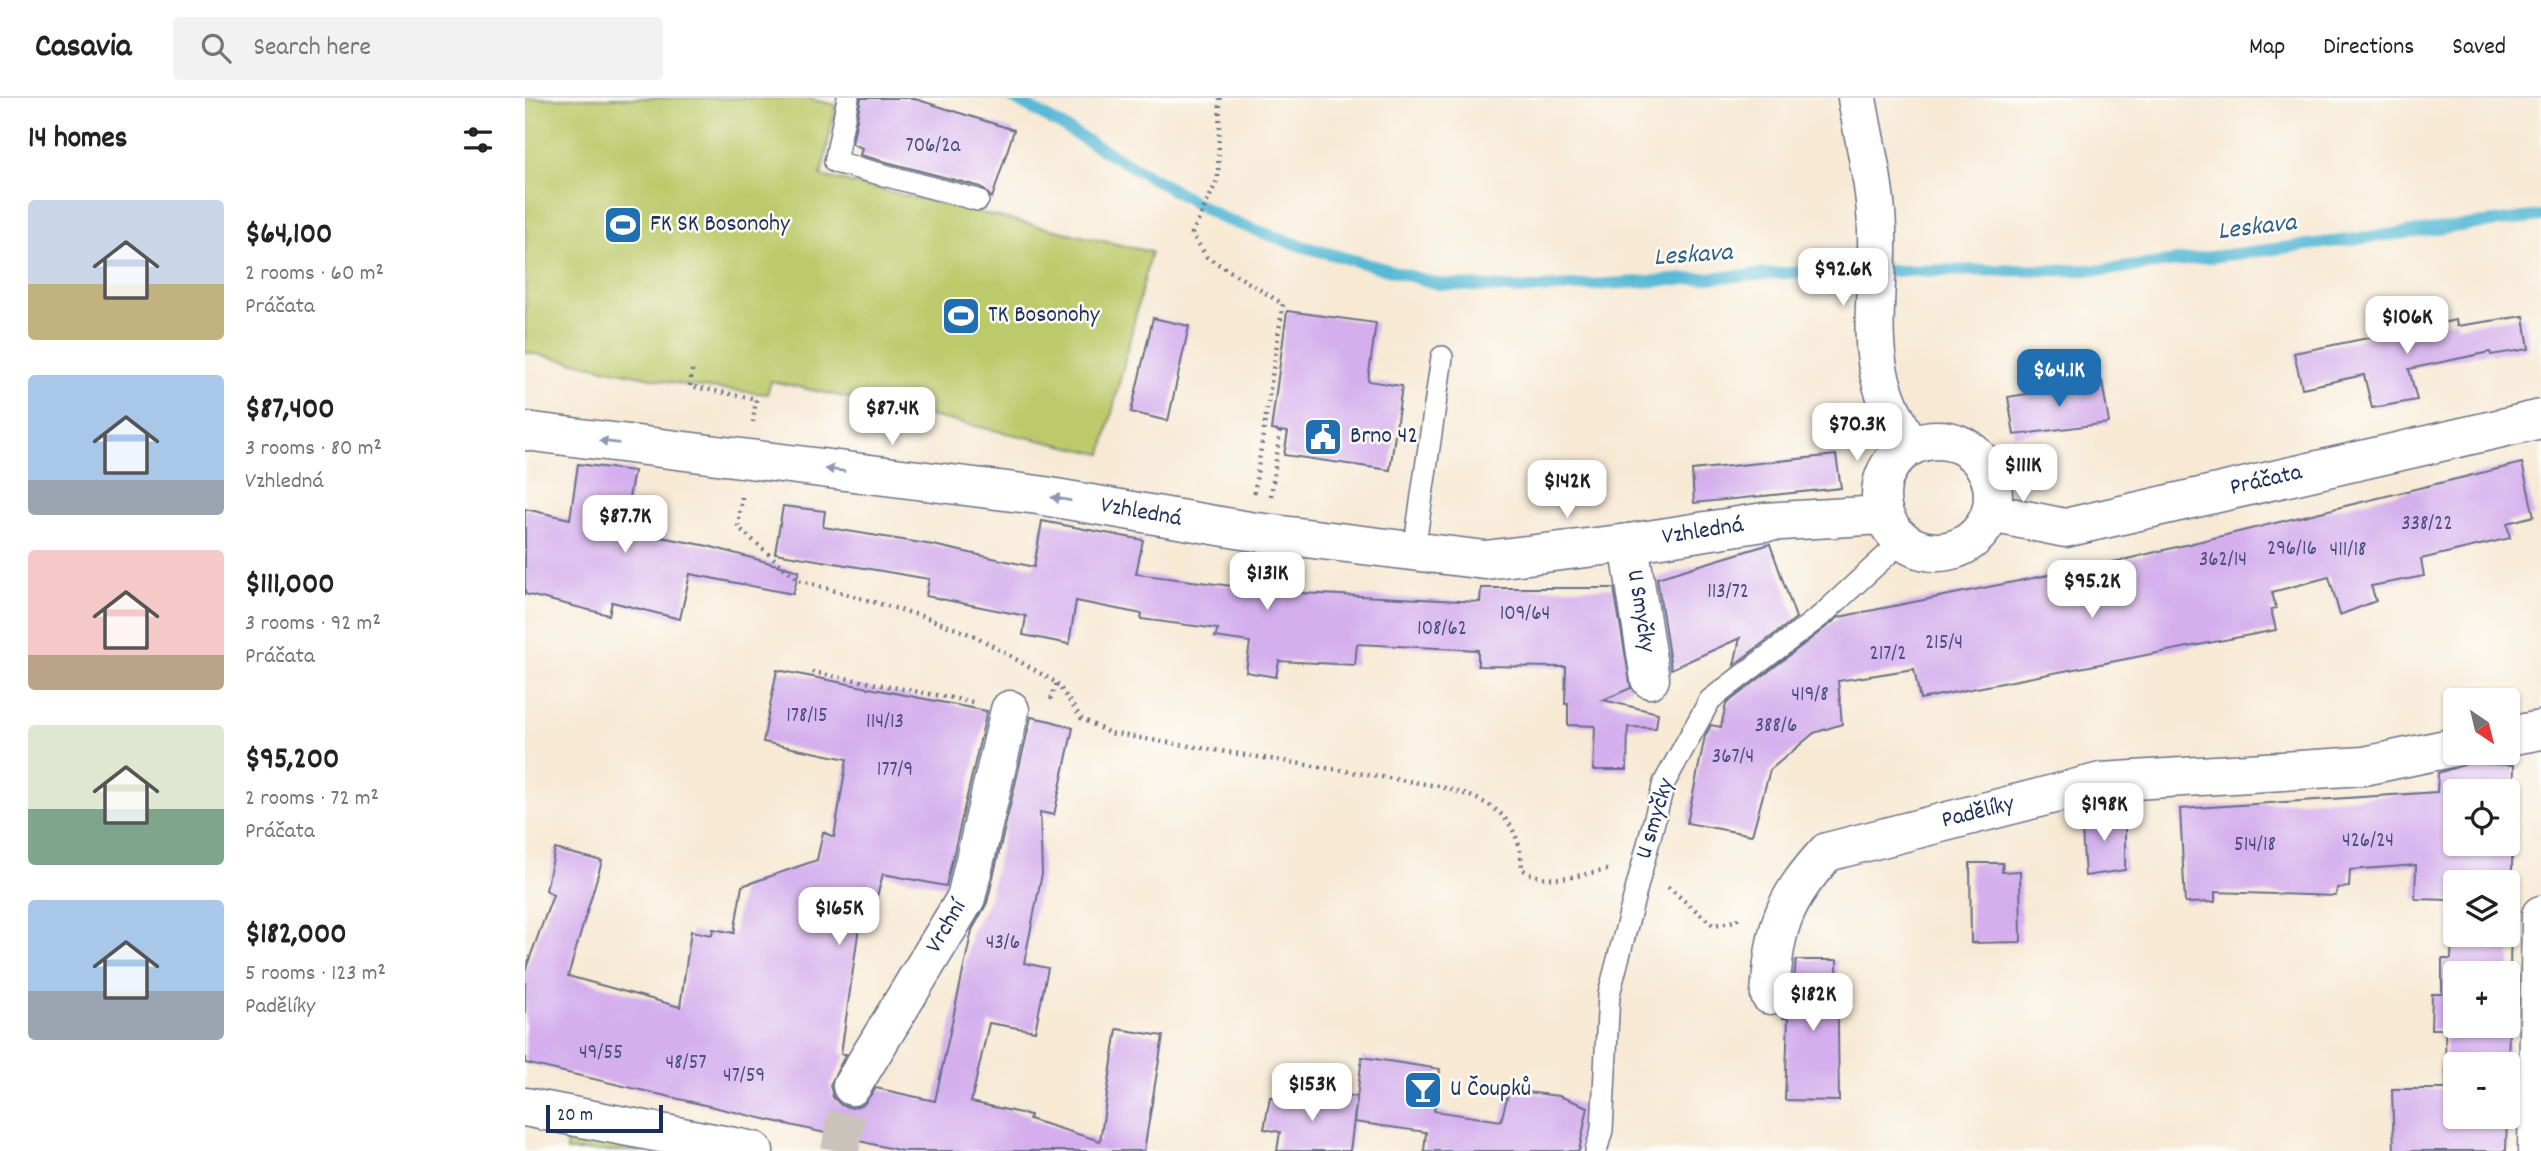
<!DOCTYPE html>
<html lang="en">
<head>
<meta charset="utf-8">
<style>
  body { margin:0; font-family:Dekko,sans-serif; background:#f2f2f2; color:#222; height:100vh; display:flex; flex-direction:column; font-size:26px; white-space:nowrap }
  * { box-sizing:border-box; margin:0 }
  p { font-size:23px; color:#767676 }
  .icon { flex:none; width:38px; height:38px; fill:none; stroke:currentColor; stroke-width:2; stroke-linecap:round; stroke-linejoin:round }
  .map { position:relative; flex:1; overflow:hidden }
  .side { display:flex; flex-direction:column; background:#fff; width:525px }
  .side>* { flex:none }
  .needle { width:46px; rotate:145deg }
  .fabs { position:absolute; left:1918px; top:590px; display:grid; gap:14px }
  .fabs a { display:grid; place-items:center; width:77px; height:77px; border-radius:7px; background:#fff; box-shadow:0 2px 5px #0004; font-size:35px }
  .scale { position:absolute; left:21px; bottom:18px; width:117px; box-sizing:border-box; padding-left:7px; border:4px solid #1b2f5e; border-top:0; font-size:19px; line-height:24px; white-space:nowrap; color:#1b2f5e; -webkit-text-stroke:5px #fdfcf7; paint-order:stroke }
  .price { position:absolute; translate:-50% -60px; padding:0 16px; border-radius:14px; background:#fff; color:#222; font-size:23px; line-height:46px; filter:drop-shadow(0 2px 4px #0008) }
  .price::after { content:''; position:absolute; left:50%; top:42px; width:21px; height:16px; margin-left:-10px; background:inherit; clip-path:polygon(0 0,100% 0,50% 100%) }
  .price.current { background:#1f6fb2; color:#fff }
  ul { padding:0; list-style:none }
  li { display:flex; align-items:center; gap:21px; height:175px; padding:0 28px }
  li span { display:grid; place-items:center; flex:none; width:196px; height:140px; border-radius:7px; color:#555 }
  li>.icon { margin-inline-start:auto }
  span .icon { width:84px; height:84px; fill:#fffc; stroke-width:1 }
  li b { font-size:30px }
  h2 { display:flex; justify-content:space-between; align-items:center; height:84px; padding:0 28px; font-size:30px }
  header { display:flex; align-items:center; gap:42px; box-sizing:border-box; height:98px; padding:0 35px; background:#fff; border-bottom:2px solid #e0e0e0 }
  header strong { font-size:33px }
  nav { display:flex; gap:38px; margin-inline-start:auto; font-size:24px }
  .search { width:490px; height:63px; background:#f2f2f2; display:flex; align-items:center; gap:18px; box-sizing:border-box; padding:0 24px; border-radius:7px; color:#767676; font-size:26px }
  main { display:flex; flex:1; min-height:0 }
  .map>svg:first-child { display:block }
  .green { fill:#bdca6c; stroke:#6c7c65; stroke-width:2 }
  .lines { fill:none; stroke-linecap:round; stroke-linejoin:round }
  .stream { stroke:#57b9d5; stroke-width:12 }
  .building { fill:#d4aeed; fill-rule:evenodd }
  .street-tunnel { stroke:#cbc4bc; stroke-width:38; stroke-dasharray:38 19; stroke-linecap:butt }
  .lane-casing { stroke:#687087; stroke-width:24 }
  .street-casing { stroke:#687087; stroke-width:41 }
  .path { stroke:#687087; stroke-width:4.5; stroke-dasharray:2 5; stroke-linecap:butt }
  .lane { stroke:#fff; stroke-width:21 }
  .street { stroke:#fff; stroke-width:38 }
  .oneway { fill:#8d97ae }
  .labels { text-anchor:middle; dominant-baseline:central; stroke-width:5; stroke-linejoin:round; paint-order:stroke }
  .number-label { font-size:21px; fill:#494f82 }
  .poi-label { font-size:24px; fill:#1b2f5e; stroke:#fdfcf7; text-anchor:start }
  .street-label { font-size:24px; fill:#1b2f5e; stroke:#fdfcf7 }
  .water-label { font-size:26px; font-style:italic; fill:#305f88; stroke:#fdfcf7 }
</style>
</head>
<body>
<header>
<strong>Casavia</strong>
<div class="search"><svg class="icon" aria-label="search" viewBox="0 0 24 24"><circle cx="10" cy="10" r="6"/><path d="M15 15l6 6"/></svg>Search here</div>
<nav><a>Map</a><a>Directions</a><a>Saved</a></nav>
</header>
<main>
<section class="side">
<h2>14 homes<svg class="icon" aria-label="filters" viewBox="0 0 24 24"><path d="M4 7h16M4 17h16"/><circle cx="9" cy="7" r="2"/><circle cx="15" cy="17" r="2"/></svg></h2>
<ul>
<li><span style="background:linear-gradient(#c9d6e8 60%,#c2b280 0)"><svg class="icon" aria-label="home" viewBox="0 0 24 24"><path d="M3 11l9-7 9 7M6 9v11h12V9"/></svg></span><div><b>$64,100</b><p>2 rooms · 60 m²</p><p>Práčata</p></div></li>
<li><span style="background:linear-gradient(#a9c7e8 75%,#9aa5b1 0)"><svg class="icon" aria-label="home" viewBox="0 0 24 24"><path d="M3 11l9-7 9 7M6 9v11h12V9"/></svg></span><div><b>$87,400</b><p>3 rooms · 80 m²</p><p>Vzhledná</p></div></li>
<li><span style="background:linear-gradient(#f6c9c9 75%,#b9a48a 0)"><svg class="icon" aria-label="home" viewBox="0 0 24 24"><path d="M3 11l9-7 9 7M6 9v11h12V9"/></svg></span><div><b>$111,000</b><p>3 rooms · 92 m²</p><p>Práčata</p></div></li>
<li><span style="background:linear-gradient(#dfe7d0 60%,#7fa58c 0)"><svg class="icon" aria-label="home" viewBox="0 0 24 24"><path d="M3 11l9-7 9 7M6 9v11h12V9"/></svg></span><div><b>$95,200</b><p>2 rooms · 72 m²</p><p>Práčata</p></div></li>
<li><span style="background:linear-gradient(#a9c7e8 65%,#9aa5b1 0)"><svg class="icon" aria-label="home" viewBox="0 0 24 24"><path d="M3 11l9-7 9 7M6 9v11h12V9"/></svg></span><div><b>$182,000</b><p>5 rooms · 123 m²</p><p>Padělíky</p></div></li>
</ul>
</section>
<div class="map">
<svg width="2016" height="1053" viewBox="0 0 2016 1053">
  <rect width="100%" height="100%" fill="#fdfcf7"/>
  <filter id="ink" filterUnits="userSpaceOnUse"><feTurbulence type="fractalNoise" baseFrequency=".0143" numOctaves="2"/><feDisplacementMap in="SourceGraphic" scale="14" xChannelSelector="R" yChannelSelector="G"/><feConvolveMatrix kernelMatrix="1 2 1 2 8 2 1 2 1" color-interpolation-filters="sRGB"/></filter>
  <filter id="wash" filterUnits="userSpaceOnUse"><feTurbulence type="fractalNoise" baseFrequency=".00686" numOctaves="4" result="noise"/><feDisplacementMap in="SourceGraphic" scale="28" xChannelSelector="R" yChannelSelector="G"/><feGaussianBlur stdDeviation="1.57" result="paint"/><feColorMatrix in="noise" values="0 0 0 0 0 0 0 0 0 0 0 0 0 0 0 0 0 1.4 0 .05"/><feComposite in="paint" operator="in"/></filter>
  <g filter="url(#wash)">
    <rect width="100%" height="100%" fill="#f7e9d4"/>
    <g class="green">
      <path d="M 0,0 L 280,0 L 311,7 L 296,78 L 626,154 L 577,356 L 246,283 L 242,296 L 165,288 L 0,254 Z"/>
      <path d="M 42,1035 L 119,1053 L 41,1053 Z"/>
    </g>
    <g class="lines">
      <path class="stream" d="M 488,0 L 697,120 L 773,147 L 914,186 L 999,191 L 1295,173 L 1580,172 L 2016,118"/>
    </g>
    <g id="blocks">
      <g class="building">
        <path d="M 336,0 L 387,0 L 489,32 L 467,100 L 456,89 L 335,57 L 337,50 L 327,46 Z"/>
        <path d="M 762,213 L 851,225 L 843,283 L 877,288 L 865,372 L 759,357 L 763,334 L 746,332 Z"/>
        <path d="M 1999,218 L 2004,251 L 1966,257 L 1965,254 L 1884,271 L 1892,302 L 1847,310 L 1839,277 L 1777,290 L 1769,255 L 1931,222 L 1932,228 Z"/>
        <path d="M 628,220 L 664,228 L 643,323 L 606,314 Z"/>
        <path d="M 1577,283 L 1584,325 L 1489,337 L 1483,299 Z"/>
        <path d="M 1311,357 L 1316,390 L 1169,405 L 1167,372 Z"/>
        <path d="M 1997,365 L 2009,418 L 1982,425 L 1985,440 L 1896,461 L 1899,478 L 1846,488 L 1851,503 L 1815,517 L 1804,479 L 1747,494 L 1751,510 L 1746,511 L 1751,532 L 1395,601 L 1389,571 L 1313,583 L 1317,626 L 1289,635 L 1245,672 L 1227,737 L 1162,725 L 1180,638 L 1186,627 L 1196,629 L 1201,606 L 1314,519 L 1598,462 Z"/>
        <path d="M 53,366 L 109,373 L 98,432 L 183,448 L 274,473 L 268,496 L 165,476 L 155,521 L 87,504 L 84,517 L 0,496 L 0,411 L 45,421 Z"/>
        <path d="M 258,408 L 300,413 L 298,429 L 408,447 L 509,469 L 517,423 L 618,442 L 611,476 L 755,494 L 955,504 L 956,490 L 1089,490 L 1106,590 L 1078,602 L 1133,615 L 1131,630 L 1103,629 L 1102,672 L 1068,672 L 1070,628 L 1043,627 L 1043,606 L 1040,606 L 1041,569 L 953,568 L 953,552 L 832,546 L 830,567 L 754,563 L 751,579 L 721,574 L 725,544 L 690,539 L 693,531 L 616,521 L 617,516 L 551,503 L 544,546 L 498,537 L 501,518 L 401,498 L 404,481 L 250,455 Z"/>
        <path d="M 1245,446 L 1271,520 L 1209,567 L 1215,540 L 1146,571 L 1132,480 Z"/>
        <path d="M 252,572 L 462,613 L 421,788 L 358,776 L 343,831 L 334,829 L 316,956 L 321,956 L 305,987 L 308,999 L 316,1007 L 327,1010 L 338,1007 L 351,990 L 410,1003 L 447,832 L 462,805 L 506,619 L 526,623 L 548,630 L 529,717 L 515,714 L 517,776 L 499,865 L 523,870 L 510,933 L 464,925 L 446,1004 L 505,1017 L 504,1021 L 575,1043 L 592,931 L 638,938 L 619,1053 L 377,1053 L 0,965 L 0,873 L 28,797 L 21,792 L 30,751 L 77,763 L 43,878 L 155,909 L 166,833 L 187,837 L 188,831 L 209,835 L 217,788 L 292,762 L 298,734 L 309,739 L 322,661 L 238,644 Z"/>
        <path d="M 1944,665 L 1989,667 L 1983,977 L 1983,966 L 1930,966 L 1930,1018 L 1982,1018 L 1981,1053 L 1869,1053 L 1867,991 L 1921,991 L 1920,931 L 1906,931 L 1907,896 L 1917,896 L 1917,861 L 1926,861 L 1928,802 L 1890,801 L 1891,767 L 1825,772 L 1824,789 L 1812,790 L 1811,798 L 1690,794 L 1690,804 L 1660,805 L 1655,711 L 1912,694 L 1913,675 ZM 1930,693 L 1983,693 L 1983,746 L 1930,746 ZM 1930,784 L 1983,784 L 1983,836 L 1930,836 ZM 1930,875 L 1983,875 L 1983,928 L 1930,928 Z"/>
        <path d="M 1600,714 L 1600,772 L 1560,778 L 1556,716 Z"/>
        <path d="M 1445,765 L 1478,765 L 1477,774 L 1495,773 L 1496,844 L 1446,845 Z"/>
        <path d="M 1271,862 L 1312,862 L 1314,1003 L 1260,1002 L 1263,920 L 1258,920 L 1258,914 L 1267,900 Z"/>
        <path d="M 837,959 L 915,971 L 909,1013 L 976,1023 L 984,992 L 1034,998 L 1063,1009 L 1054,1053 L 899,1053 L 901,1034 L 829,1024 Z"/>
        <path d="M 832,998 L 825,1053 L 752,1053 L 755,1034 L 739,1031 L 745,999 Z"/>
      </g>
    </g>
  </g>
  <g filter="url(#ink)">
    <use href="#blocks" fill-opacity="0" stroke="#687087" stroke-width="2"/>
    <g class="lines">
      <path class="street-tunnel" d="M 315,1053 L 327,988"/>
      <defs>
        <g id="lane">
          <path d="M 323,0 L 310,64 L 453,102"/>
          <path d="M 889,453 L 917,259"/>
          <path d="M 1071,1053 L 1077,1032 L 1084,896 L 1139,685 L 1185,602 L 1298,516 L 1377,443"/>
        </g>
        <g id="street">
          <path d="M 1332,0 C 1339,43 1351,88 1352,132 C 1354,219 1333,267 1386,347"/>
          <path d="M 0,333 L 513,397 L 724,433 L 960,462 L 1104,445 L 1239,424 L 1358,417"/>
          <circle cx="1412" cy="398" r="56"/>
          <path d="M 1466,415 L 1540,430 L 2016,321"/>
          <path d="M 1104,445 L 1125,581"/>
          <path d="M 1983,638 L 2016,632"/>
          <path d="M 1245,897 C 1250,830 1256,804 1302,754 L 1576,684 L 1839,668 L 1930,649"/>
          <path d="M 327,988 L 441,800 L 485,612"/>
          <path d="M 0,1009 L 229,1053"/>
          <path d="M 2012,1053 L 2016,817"/>
        </g>
      </defs>
      <use href="#lane" class="lane-casing"/>
      <use href="#street" class="street-casing"/>
      <g class="path">
        <path d="M 695,0 L 693,81 L 667,136 L 682,159 L 758,206 L 729,396"/>
        <path d="M 167,272 L 165,288 L 231,301 L 228,324"/>
        <path d="M 746,398 L 755,333"/>
        <path d="M 217,399 L 213,429 L 273,482 L 400,519 L 452,539 L 532,585 L 526,600 L 520,599"/>
        <path d="M 287,574 L 448,604"/>
        <path d="M 532,585 L 556,620 L 584,635 L 913,688 C 961,701 995,714 997,771 C 1023,789 1057,776 1087,771"/>
        <path d="M 1143,789 L 1188,827 L 1211,823 L 1216,818"/>
      </g>
      <use href="#lane" class="lane"/>
      <use href="#street" class="street"/>
    </g>
    <defs><path id="oneway-solid" d="M-6-.8H1V-3.2L6.5 0L1 3.2V.8H-6Z" transform="scale(1.75)"/></defs>
    <g class="oneway">
      <use href="#oneway-solid" transform="translate(84 344) rotate(-173)"/>
      <use href="#oneway-solid" transform="translate(310 372) rotate(-173)"/>
      <use href="#oneway-solid" transform="translate(536 401) rotate(-170)"/>
    </g>
  </g>
  <defs>
    <symbol id="stadium-square" viewBox="-11 -11 22 22"><rect x="-9" y="-9" width="18" height="18" rx="4" fill="#1f6fb2" stroke="#fdfcf7"/><path d="M0-5a6.5 5 0 1 0 0 10a6.5 5 0 1 0 0-10ZM-3.5-1.8h7v3.6h-7Z" fill="#fff"/></symbol>
    <symbol id="civic-square" viewBox="-11 -11 22 22"><rect x="-9" y="-9" width="18" height="18" rx="4" fill="#1f6fb2" stroke="#fdfcf7"/><path d="M-.6-6.5H3V-4.5H.6V-3L4-1V1h2V6H-6V1h2V-1L-.6-3ZM-1.2 2.5V6h2.4V2.5Z" fill="#fff"/></symbol>
    <symbol id="bar-square" viewBox="-11 -11 22 22"><rect x="-9" y="-9" width="18" height="18" rx="4" fill="#1f6fb2" stroke="#fdfcf7"/><path d="M-6-5H6L.8 .8V4.5H3.5V6h-7V4.5H-.8V.8Z" fill="#fff"/></symbol>
  </defs>
  <g fill-rule="evenodd">
    <use href="#stadium-square" x="76" y="105" width="44" height="44"/>
    <use href="#stadium-square" x="414" y="196" width="44" height="44"/>
    <use href="#civic-square" x="776" y="317" width="44" height="44"/>
    <use href="#bar-square" x="876" y="970" width="44" height="44"/>
  </g>
  <g class="labels">
    <g class="number-label">
      <text x="408" y="49">706/2a</text>
      <text x="1902" y="427">338/22</text>
      <text x="1767" y="452">296/16</text>
      <text x="1823" y="453">411/18</text>
      <text x="1698" y="463">362/14</text>
      <text x="1203" y="495">113/72</text>
      <text x="1000" y="517">109/64</text>
      <text x="917" y="532">108/62</text>
      <text x="1419" y="546">215/4</text>
      <text x="1363" y="557">217/2</text>
      <text x="1285" y="598">419/8</text>
      <text x="282" y="619">178/15</text>
      <text x="360" y="625">114/13</text>
      <text x="1251" y="629">388/6</text>
      <text x="1208" y="660">367/4</text>
      <text x="370" y="673">177/9</text>
      <text x="1843" y="744">426/24</text>
      <text x="1730" y="748">514/18</text>
      <text x="478" y="846">43/6</text>
      <text x="76" y="956">49/55</text>
      <text x="161" y="966">48/57</text>
      <text x="219" y="979">47/59</text>
    </g>
    <g class="poi-label">
      <text x="125" y="127">FK SK Bosonohy</text>
      <text x="463" y="218">TK Bosonohy</text>
      <text x="825" y="339">Brno 42</text>
      <text x="925" y="992">U Čoupků</text>
    </g>
    <g class="street-label">
      <text transform="translate(1741 383) rotate(-13)">Práčata</text>
      <text transform="translate(616 415) rotate(10)">Vzhledná</text>
      <text transform="translate(1178 434) rotate(-9)">Vzhledná</text>
      <text transform="translate(1115 513) rotate(81)">U Smyčky</text>
      <text transform="translate(1453 715) rotate(-14)">Padělíky</text>
      <text transform="translate(1131 721) rotate(-73)">U smyčky</text>
      <text transform="translate(422 829) rotate(-60)">Vrchní</text>
    </g>
    <g class="water-label">
      <text transform="translate(1732 130) rotate(-7)">Leskava</text>
      <text transform="translate(1168 158) rotate(-4)">Leskava</text>
    </g>
  </g>
</svg>
<div class="fabs">
<a><svg class="needle" viewBox="-14 -14 28 28"><path d="M0-13l5 13h-10z" fill="#e53935"/><path d="M0 13l5-13h-10z" fill="#767676"/></svg></a>
<a><svg class="icon" aria-label="locate" viewBox="0 0 24 24"><circle cx="12" cy="12" r="6"/><path d="M12 2v4M12 18v4M2 12h4M18 12h4"/></svg></a>
<a><svg class="icon" aria-label="layers" viewBox="0 0 24 24"><path d="M12 4l9 5-9 5-9-5zM3 14l9 5 9-5"/></svg></a>
<a>+</a>
<a>−</a>
</div>
<div class="scale">20 m</div>
<b class="price" style="left:1318px;top:210px">$92.6K</b>
<b class="price" style="left:1882px;top:258px">$106K</b>
<b class="price current" style="left:1534px;top:311px">$64.1K</b>
<b class="price" style="left:367px;top:349px">$87.4K</b>
<b class="price" style="left:1332px;top:365px">$70.3K</b>
<b class="price" style="left:1498px;top:406px">$111K</b>
<b class="price" style="left:1042px;top:422px">$142K</b>
<b class="price" style="left:100px;top:457px">$87.7K</b>
<b class="price" style="left:742px;top:514px">$131K</b>
<b class="price" style="left:1567px;top:522px">$95.2K</b>
<b class="price" style="left:1579px;top:745px">$198K</b>
<b class="price" style="left:314px;top:849px">$165K</b>
<b class="price" style="left:1288px;top:935px">$182K</b>
<b class="price" style="left:787px;top:1025px">$153K</b>
</div>
</main>
</body>
</html>
